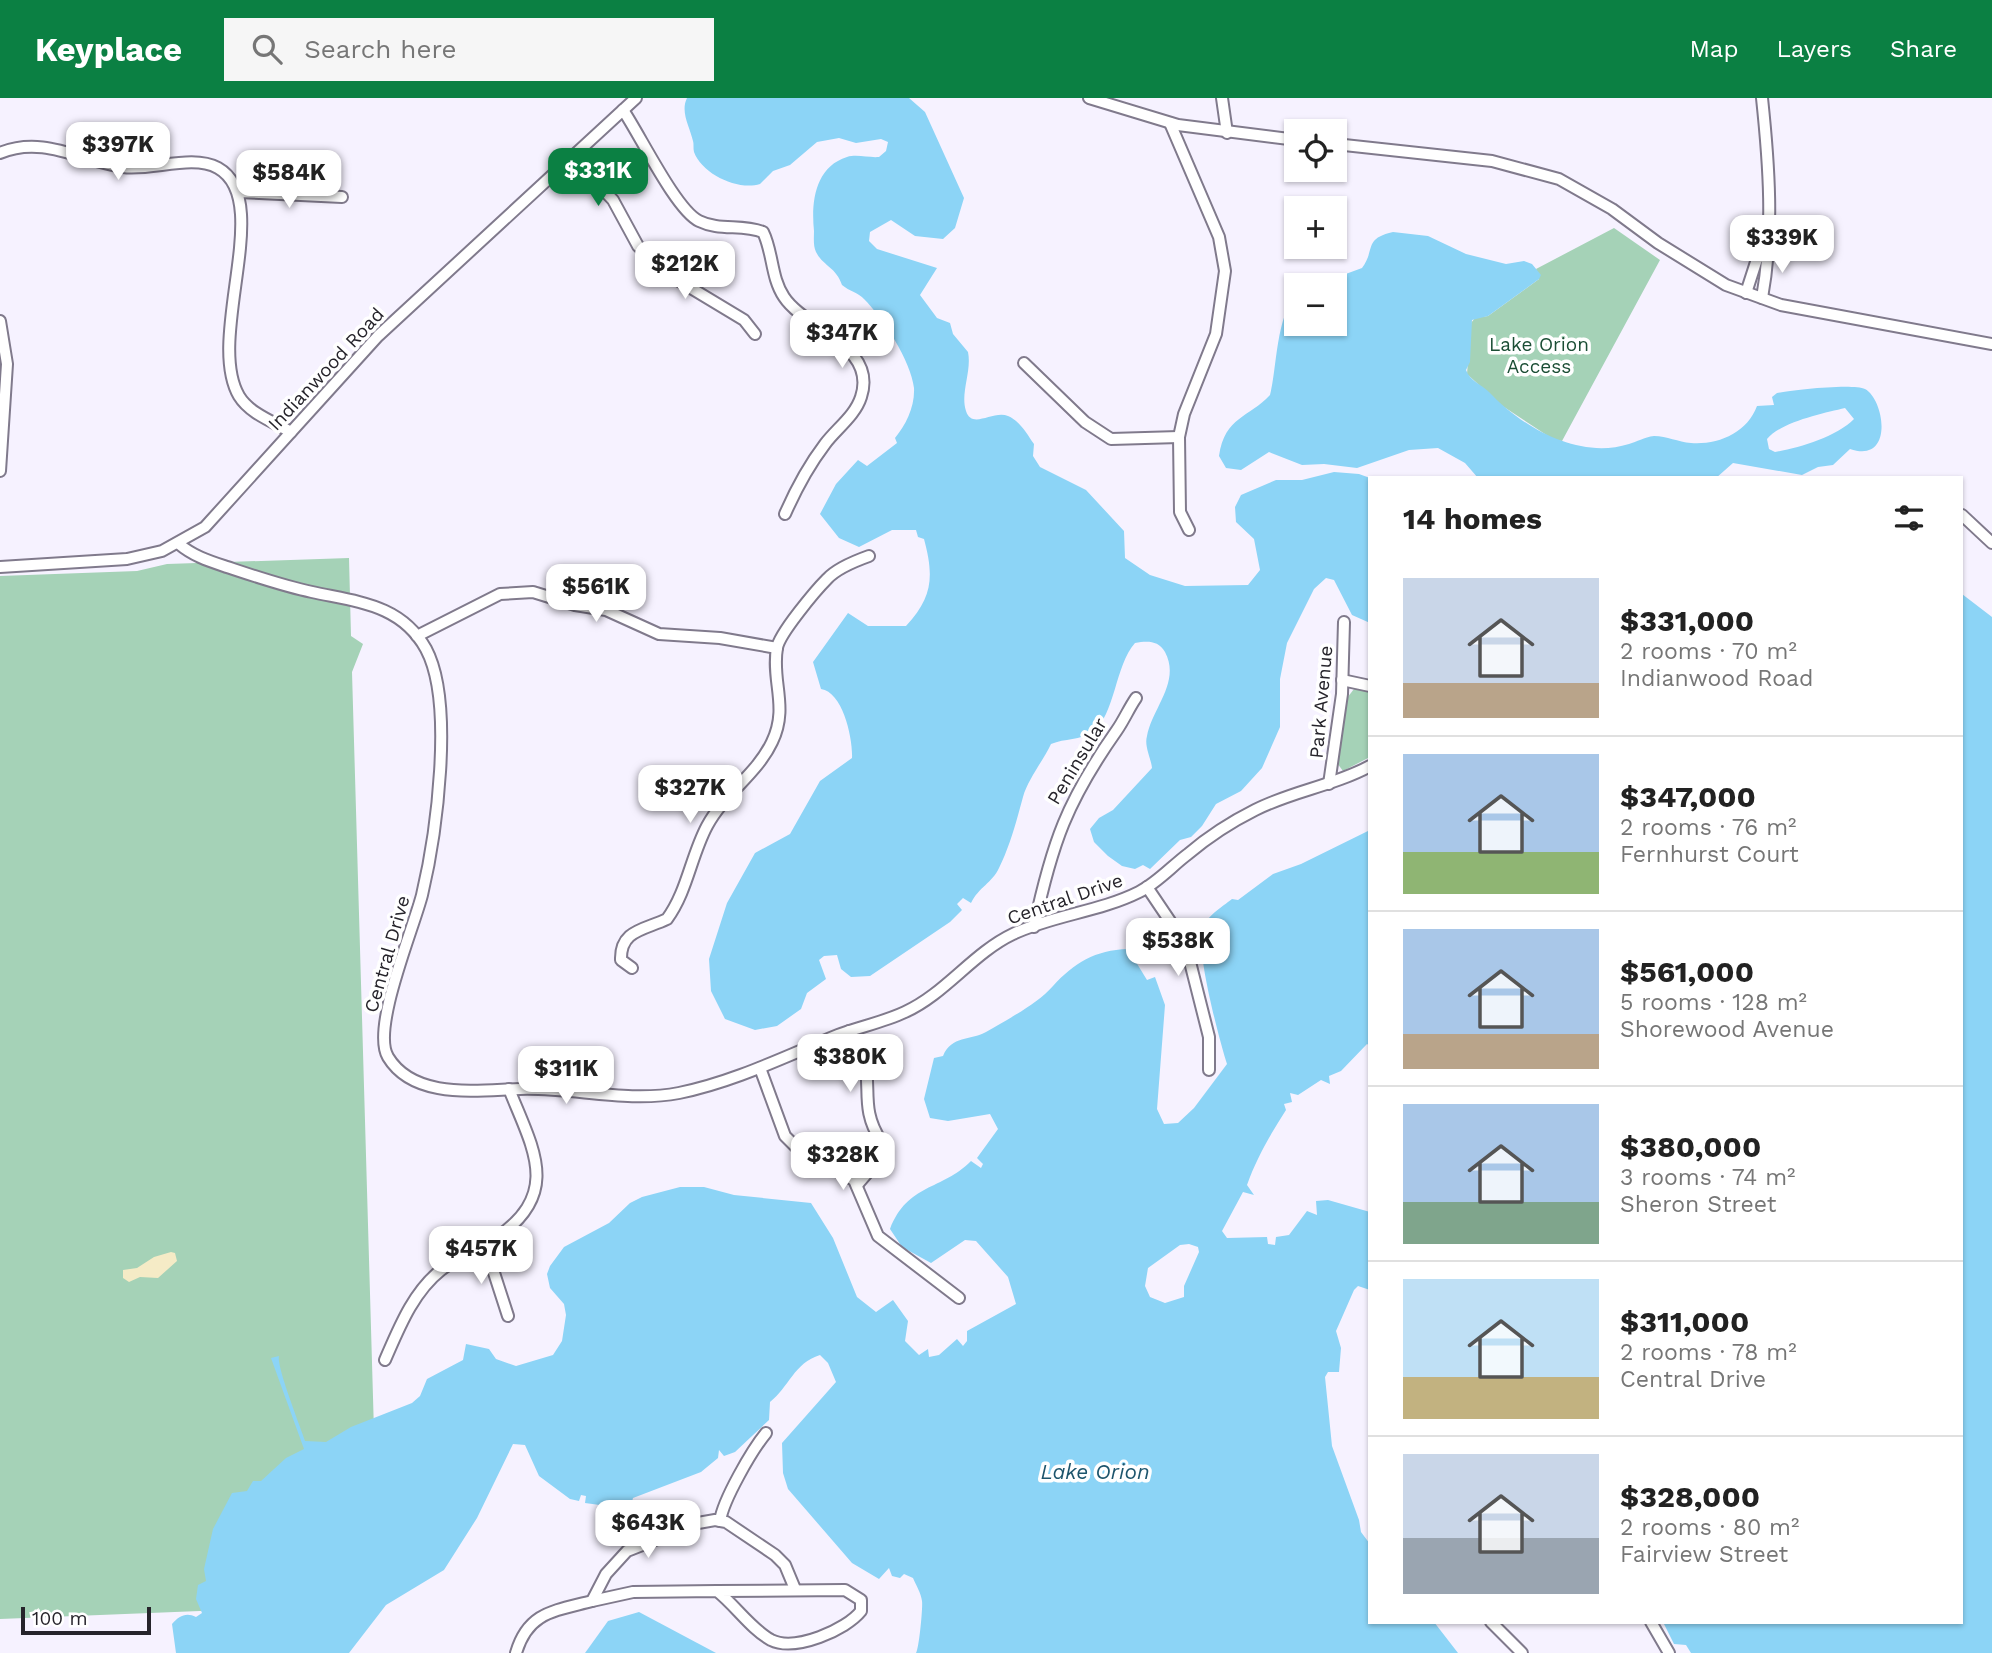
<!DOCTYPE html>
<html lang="en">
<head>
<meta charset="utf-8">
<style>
  body { margin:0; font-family:"Work Sans",sans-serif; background:#f6f6f6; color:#222; height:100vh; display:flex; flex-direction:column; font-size:26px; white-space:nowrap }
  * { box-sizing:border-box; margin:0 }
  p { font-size:23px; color:#767676 }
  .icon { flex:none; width:38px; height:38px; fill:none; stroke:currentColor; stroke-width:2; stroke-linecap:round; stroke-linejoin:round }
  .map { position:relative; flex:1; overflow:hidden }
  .side { position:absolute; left:1368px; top:378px; width:595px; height:1148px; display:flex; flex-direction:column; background:#fff; border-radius:0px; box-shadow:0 2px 5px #0004 }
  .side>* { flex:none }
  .controls { position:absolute; left:1284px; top:21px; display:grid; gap:14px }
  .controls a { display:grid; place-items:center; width:63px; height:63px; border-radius:0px; background:#fff; box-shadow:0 2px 5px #0004; font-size:35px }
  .scale { position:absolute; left:21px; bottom:18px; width:130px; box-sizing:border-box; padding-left:7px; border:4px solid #26242b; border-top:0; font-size:19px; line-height:24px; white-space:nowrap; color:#26242b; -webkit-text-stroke:5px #fff; paint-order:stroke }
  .price { position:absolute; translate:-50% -60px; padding:0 16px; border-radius:14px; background:#fff; color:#222; font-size:23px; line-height:46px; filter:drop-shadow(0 2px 4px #0008) }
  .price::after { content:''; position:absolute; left:50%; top:42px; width:21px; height:16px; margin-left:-10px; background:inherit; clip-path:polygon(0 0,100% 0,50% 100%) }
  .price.selected { background:#0b8043; color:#fff }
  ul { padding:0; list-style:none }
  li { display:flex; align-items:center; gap:21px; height:175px; padding:0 35px }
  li+li { border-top:2px solid #e0e0e0 }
  li span { display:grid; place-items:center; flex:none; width:196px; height:140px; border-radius:0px; color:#555 }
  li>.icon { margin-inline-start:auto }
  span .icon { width:84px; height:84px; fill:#fffc; stroke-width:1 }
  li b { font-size:30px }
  h2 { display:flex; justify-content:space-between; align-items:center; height:84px; padding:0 35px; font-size:30px }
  header { display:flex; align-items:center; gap:42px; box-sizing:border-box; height:98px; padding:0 35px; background:#0b8043; color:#fff }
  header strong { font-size:33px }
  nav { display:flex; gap:38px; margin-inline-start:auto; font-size:24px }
  .search { width:490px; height:63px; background:#f6f6f6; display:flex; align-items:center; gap:18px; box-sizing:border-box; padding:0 24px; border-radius:0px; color:#767676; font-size:26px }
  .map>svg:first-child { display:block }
  .green { fill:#a5d2b7 }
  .sand { fill:#f5ebc6 }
  .water { fill:#8cd4f6; fill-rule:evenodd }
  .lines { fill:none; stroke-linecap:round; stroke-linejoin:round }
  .minor-casing { stroke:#807a8c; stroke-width:14 }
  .minor { stroke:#fff; stroke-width:10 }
  .labels { text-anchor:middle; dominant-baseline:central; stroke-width:7; stroke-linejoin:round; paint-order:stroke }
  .park-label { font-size:19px; fill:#1b4e35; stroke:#fff }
  .street-label { font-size:19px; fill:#26242b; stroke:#fff }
  .water-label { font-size:21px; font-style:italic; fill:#1d556d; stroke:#fff }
</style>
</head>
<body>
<header>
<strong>Keyplace</strong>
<div class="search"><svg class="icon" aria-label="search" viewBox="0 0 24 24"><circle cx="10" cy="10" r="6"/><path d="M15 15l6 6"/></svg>Search here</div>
<nav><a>Map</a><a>Layers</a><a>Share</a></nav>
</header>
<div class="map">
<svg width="1992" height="1555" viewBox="0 0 1992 1555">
  <rect width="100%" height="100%" fill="#f6f2ff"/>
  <g class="green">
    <path d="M 1614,130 L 1660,162 L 1562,343 L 1554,342 L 1501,307 L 1467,276 L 1471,225 L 1475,220 L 1488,218 L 1539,181 L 1536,171 Z"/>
    <path d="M 349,460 L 351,538 L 363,546 L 352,574 L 379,1506 L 0,1521 L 0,478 L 137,473 L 167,466 Z"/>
    <path d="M 1354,591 L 1370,594 L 1370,659 L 1343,673 L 1337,665 L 1347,600 Z"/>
  </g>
  <path class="sand" d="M 171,1154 L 175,1155 L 177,1163 L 158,1180 L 140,1179 L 129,1184 L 123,1180 L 123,1172 L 137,1170 L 154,1159 Z"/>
  <g class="water">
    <path d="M 687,0 L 909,0 L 925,14 L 964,100 L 955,130 L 943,141 L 915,138 L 891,122 L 870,134 L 869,143 L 877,151 L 937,170 L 920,197 L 937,220 L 950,225 L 953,236 L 968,254 C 972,273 960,295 966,313 C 972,332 993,312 1008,318 C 1020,323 1027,336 1034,346 L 1033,358 L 1040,369 L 1086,392 L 1124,433 L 1125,460 L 1150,477 L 1185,488 L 1248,487 L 1260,472 L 1254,441 L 1236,424 L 1235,409 L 1241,397 L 1276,382 L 1302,382 L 1334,374 L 1359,376 L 1370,380 L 1370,525 L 1352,517 L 1334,482 L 1326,480 L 1314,491 L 1287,545 L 1280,581 L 1280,629 L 1262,670 L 1241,693 L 1216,706 L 1202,728 L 1191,739 L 1180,742 L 1150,771 L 1143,767 L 1135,771 L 1122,768 L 1108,758 L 1094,744 L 1090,731 L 1099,720 L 1113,712 L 1152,670 C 1151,660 1144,648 1147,638 C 1152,610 1181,584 1165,554 C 1158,542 1147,543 1135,545 C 1115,567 1115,618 1093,633 C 1080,643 1065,640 1051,646 C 1043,663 1028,681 1023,699 C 1017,721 1010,748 999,770 C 992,785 979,789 971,805 L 963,800 L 957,806 L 962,812 L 950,824 L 870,878 L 851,879 L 841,871 L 837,857 L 824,858 L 819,862 L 826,881 L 807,895 L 801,911 L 777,928 L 755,932 L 725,921 L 711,893 L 709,861 L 727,805 L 755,755 L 790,736 L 820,683 L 852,660 C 853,641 843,594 821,591 L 813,564 L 848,515 L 868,528 L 906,528 C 933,499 934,478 924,441 L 918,439 L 916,432 L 892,432 L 859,449 L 839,440 L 820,416 L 836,386 L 858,362 L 867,368 L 897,345 L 895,340 C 906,327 915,308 914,290 C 911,263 883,220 864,201 C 859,195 849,193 842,187 C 836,169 823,168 816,154 C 813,148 814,139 814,133 C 811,104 815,69 847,59 C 857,56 869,60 879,59 L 886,53 L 888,44 L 881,41 L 856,45 L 839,40 L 817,44 L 790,67 L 773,73 L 760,86 C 738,93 702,76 694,54 C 693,50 694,46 693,43 C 690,29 680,14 687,0 Z"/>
    <path d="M 1393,134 L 1428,138 L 1466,156 L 1506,166 L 1524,163 L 1532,166 L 1541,177 L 1539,181 L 1488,218 L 1472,222 L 1470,264 L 1466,272 C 1470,283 1481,286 1489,294 C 1522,329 1578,362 1629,346 C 1637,344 1644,339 1654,338 C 1667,338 1678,344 1691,345 C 1718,347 1747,335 1757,308 L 1774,307 L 1772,299 L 1777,295 C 1792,292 1853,285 1865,291 C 1885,302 1894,366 1850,351 L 1833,367 L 1818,369 L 1802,377 L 1733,365 L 1716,380 L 1478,380 L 1465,365 L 1438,350 L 1409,352 L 1357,370 L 1324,366 L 1302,367 L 1269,354 L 1241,372 L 1226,370 L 1219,358 C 1225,318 1249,320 1270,297 C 1277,271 1276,215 1297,198 L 1297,226 L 1335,226 L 1335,187 L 1322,187 L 1324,184 L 1362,170 C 1376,151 1363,141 1393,134 ZM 1845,310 L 1854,321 C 1836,339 1799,350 1775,354 L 1769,351 L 1767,341 C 1781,324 1824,315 1845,310 Z"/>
    <path d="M 1962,496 L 1992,519 L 1992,1555 L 1691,1555 L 1686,1547 L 1674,1546 L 1663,1524 L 1962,1524 Z"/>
    <path d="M 1370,732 L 1370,948 L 1367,946 L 1341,973 L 1329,978 L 1330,986 L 1321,982 L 1298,997 L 1290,995 L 1292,1004 L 1284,1006 L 1286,1012 C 1270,1037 1257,1059 1247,1087 L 1254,1097 L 1243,1094 L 1222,1133 L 1227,1140 L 1267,1139 L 1268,1146 L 1275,1147 L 1276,1139 L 1289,1137 L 1307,1113 L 1317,1117 L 1316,1103 L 1328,1102 L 1370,1114 L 1370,1192 L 1358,1188 L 1354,1192 L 1336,1233 L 1341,1250 L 1339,1274 L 1328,1274 L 1325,1279 L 1332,1348 L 1359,1422 L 1361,1434 L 1370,1446 L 1370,1524 L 1434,1524 L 1458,1555 L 916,1555 C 919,1551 923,1509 922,1503 C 921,1495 916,1487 913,1480 L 904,1476 L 900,1480 L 892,1478 L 889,1470 L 879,1481 L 852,1465 L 788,1391 L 783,1375 L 782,1345 L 836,1284 L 828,1265 L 820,1257 C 794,1265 789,1289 770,1304 L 769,1322 L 735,1354 L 724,1358 L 719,1352 L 718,1360 L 701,1374 L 633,1400 L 632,1404 L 607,1408 L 585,1405 L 586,1398 L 581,1397 L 579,1403 L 570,1401 L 539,1378 L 525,1347 L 513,1346 L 477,1420 L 444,1472 L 386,1507 L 349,1555 L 176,1555 L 172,1526 C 179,1518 186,1514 196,1519 L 202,1515 L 196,1501 L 198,1487 L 206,1483 L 204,1471 L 213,1431 L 232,1395 L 247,1393 L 253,1383 L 261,1383 L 286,1360 L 304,1351 L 271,1260 L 279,1258 C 276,1268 301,1330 305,1343 L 326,1344 L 351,1329 L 412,1305 L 420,1298 L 427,1281 L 463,1262 L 466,1246 L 489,1251 L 496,1261 L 516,1268 L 553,1257 L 562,1243 L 566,1217 L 564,1206 L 550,1190 L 547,1176 L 550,1168 L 564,1149 L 609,1125 L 630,1105 L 642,1099 L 680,1089 L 704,1089 L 734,1097 L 811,1105 L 833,1140 L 857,1199 L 876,1214 L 893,1202 L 908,1223 L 905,1243 L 919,1257 L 928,1251 L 929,1259 L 939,1257 L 957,1241 L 963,1248 L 967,1243 L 967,1233 L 1016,1206 L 1008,1179 L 976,1143 L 965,1142 L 931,1165 L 902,1149 L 890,1131 C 908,1085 941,1093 971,1063 L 981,1070 L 983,1066 L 977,1060 L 998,1031 L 990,1016 L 948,1023 L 930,1020 L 924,1001 L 934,960 L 943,958 C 952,937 970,943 986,934 C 1008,921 1036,907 1053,888 C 1074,865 1095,852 1128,851 L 1147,882 L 1155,879 L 1165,907 L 1157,1011 L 1164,1026 L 1178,1025 L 1194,1010 L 1227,966 C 1219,941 1196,853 1202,832 C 1206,818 1222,809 1232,801 L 1238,802 L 1273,776 L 1301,766 ZM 1189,1146 L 1198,1149 L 1199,1154 L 1184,1188 L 1184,1199 L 1165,1205 L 1150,1199 L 1145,1188 L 1148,1170 L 1180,1147 Z"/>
    <path d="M 639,1514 L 716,1555 L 585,1555 L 608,1523 Z"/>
  </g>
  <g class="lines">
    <defs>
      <g id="minor">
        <path d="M 1089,0 L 1178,27 L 1297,42"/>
        <path d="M 1222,0 L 1227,35"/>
        <path d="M 1762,0 C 1769,66 1774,135 1762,200"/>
        <path d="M 623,12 C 640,37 676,112 699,123 C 719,133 742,126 763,134 C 773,154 771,180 784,199 C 805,231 878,248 861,299 C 855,318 836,331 825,346 C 809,367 796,391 785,416"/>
        <path d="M 1170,25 L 1219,139 L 1225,173 L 1216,236 L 1184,316 L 1179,339 L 1180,414 L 1189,432"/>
        <path d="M 1335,46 L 1492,63 L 1559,81 L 1612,111 L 1658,145 L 1726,187 L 1781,207 L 1992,246"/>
        <path d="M 0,55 C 43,37 81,63 123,69 C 152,73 192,56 218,70 C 275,102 205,240 239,298 C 250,316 274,324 291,334"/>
        <path d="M 572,59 L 613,102 L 638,148 L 666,175 L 744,222 L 755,236"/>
        <path d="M 238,94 L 342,99"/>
        <path d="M 1746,195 L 1757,161 L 1766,154"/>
        <path d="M 0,223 L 7,266 L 0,373"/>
        <path d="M 1024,265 L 1085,324 L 1111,341 L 1179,339"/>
        <path d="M 1962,417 L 1992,445"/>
        <path d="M 179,446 C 193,458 209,463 227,469 C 254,478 283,488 312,494 C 357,504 401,506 426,551 C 455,605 436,738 422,797 C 413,832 371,931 388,959 C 414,1002 478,992 520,991 C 572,989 627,1005 679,995 C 734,984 786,958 838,937 C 859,929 884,924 905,914 C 945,896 973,855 1013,836 C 1053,817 1099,814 1139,794 C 1157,785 1172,768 1188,756 C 1208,739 1231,724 1255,712 C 1292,693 1333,688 1370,668"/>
        <path d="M 0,469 L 127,461 L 162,453 L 205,429 L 378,238 L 636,0"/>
        <path d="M 417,538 L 500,496 L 533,494 L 575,507 L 606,512 L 659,536 L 720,540 L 777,550"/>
        <path d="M 1342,582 L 1370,588"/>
        <path d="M 1329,686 L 1342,596 L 1344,524"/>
        <path d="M 1147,789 L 1178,835 L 1188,856 L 1209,939 L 1209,972"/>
        <path d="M 1034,829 C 1052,745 1067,703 1117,632 C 1124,622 1129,610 1136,600"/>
        <path d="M 632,870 L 621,862 C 620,832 644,832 667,821 C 687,794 691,758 707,728 C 724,696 757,676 772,644 C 789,609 771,583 777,550 C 779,536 816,492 827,481 C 837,470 855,463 869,458"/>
        <path d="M 849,933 C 853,940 860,949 863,957 C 873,989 859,1009 881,1043 L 876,1065 L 857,1087"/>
        <path d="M 760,970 L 785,1038 L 801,1054 L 854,1082 L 878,1138 L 959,1200"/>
        <path d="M 485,1147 L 508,1218"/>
        <path d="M 385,1262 C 399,1230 413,1194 441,1172 C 458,1159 479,1152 496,1140 C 562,1095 533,1051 509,991"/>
        <path d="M 720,1423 C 723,1402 752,1352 766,1335"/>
        <path d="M 592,1503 L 633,1494 L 717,1493 C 735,1507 751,1531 771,1542 C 795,1554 846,1532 861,1513 L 861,1502 L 845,1492 L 717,1493"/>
        <path d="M 1491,1524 L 1522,1555"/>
        <path d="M 1651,1524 L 1669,1555"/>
        <path d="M 516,1555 C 528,1514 554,1513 592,1503 L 606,1476 L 627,1453 L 698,1425 L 715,1422 L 726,1424 L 775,1457 L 785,1467 L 795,1491"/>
      </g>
    </defs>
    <use href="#minor" class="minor-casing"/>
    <use href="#minor" class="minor"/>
  </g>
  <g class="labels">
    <g class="park-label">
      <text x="1539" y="246">Lake Orion<tspan x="1539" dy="22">Access</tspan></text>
    </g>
    <g class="street-label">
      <text transform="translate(326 271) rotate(-47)">Indianwood Road</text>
      <text transform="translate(1321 604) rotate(-85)">Park Avenue</text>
      <text transform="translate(1077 663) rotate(-59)">Peninsular</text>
      <text transform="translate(1065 801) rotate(-19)">Central Drive</text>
      <text transform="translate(387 856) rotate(-74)">Central Drive</text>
    </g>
    <g class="water-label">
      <text x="1095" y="1373">Lake Orion</text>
    </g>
  </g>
</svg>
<div class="controls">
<a><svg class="icon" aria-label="locate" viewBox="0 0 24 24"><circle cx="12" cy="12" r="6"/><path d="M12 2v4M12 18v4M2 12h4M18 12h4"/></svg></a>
<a>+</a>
<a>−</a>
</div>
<div class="scale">100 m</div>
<b class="price" style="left:118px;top:84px">$397K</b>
<b class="price selected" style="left:598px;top:110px">$331K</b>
<b class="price" style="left:289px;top:112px">$584K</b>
<b class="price" style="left:1782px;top:177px">$339K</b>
<b class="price" style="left:685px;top:203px">$212K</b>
<b class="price" style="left:842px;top:272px">$347K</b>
<b class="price" style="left:596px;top:526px">$561K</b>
<b class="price" style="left:690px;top:727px">$327K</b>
<b class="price" style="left:1178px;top:880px">$538K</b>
<b class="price" style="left:850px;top:996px">$380K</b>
<b class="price" style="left:566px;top:1008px">$311K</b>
<b class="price" style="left:843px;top:1094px">$328K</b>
<b class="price" style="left:481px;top:1188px">$457K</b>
<b class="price" style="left:648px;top:1462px">$643K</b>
<section class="side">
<h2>14 homes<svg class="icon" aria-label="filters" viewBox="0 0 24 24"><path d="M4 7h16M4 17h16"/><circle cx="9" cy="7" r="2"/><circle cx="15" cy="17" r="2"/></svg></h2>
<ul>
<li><span style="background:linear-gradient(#c9d6e8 75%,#b9a48a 0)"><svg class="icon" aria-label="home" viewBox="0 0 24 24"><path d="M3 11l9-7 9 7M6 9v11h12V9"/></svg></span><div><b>$331,000</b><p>2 rooms · 70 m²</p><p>Indianwood Road</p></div></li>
<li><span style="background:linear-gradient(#a9c7e8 70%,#8fb573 0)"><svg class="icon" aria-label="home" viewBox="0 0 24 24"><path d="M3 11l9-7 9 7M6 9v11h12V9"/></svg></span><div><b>$347,000</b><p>2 rooms · 76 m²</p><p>Fernhurst Court</p></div></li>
<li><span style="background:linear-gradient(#a9c7e8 75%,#b9a48a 0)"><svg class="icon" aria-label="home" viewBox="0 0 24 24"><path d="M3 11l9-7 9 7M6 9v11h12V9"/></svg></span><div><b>$561,000</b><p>5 rooms · 128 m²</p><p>Shorewood Avenue</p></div></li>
<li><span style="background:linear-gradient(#a9c7e8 70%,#7fa58c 0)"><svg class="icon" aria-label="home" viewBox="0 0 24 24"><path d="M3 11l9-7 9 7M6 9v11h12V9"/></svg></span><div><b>$380,000</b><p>3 rooms · 74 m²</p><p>Sheron Street</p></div></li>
<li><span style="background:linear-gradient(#bfe0f5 70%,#c2b280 0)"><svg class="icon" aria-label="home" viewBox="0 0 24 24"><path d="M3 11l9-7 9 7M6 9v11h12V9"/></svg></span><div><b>$311,000</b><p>2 rooms · 78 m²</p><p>Central Drive</p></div></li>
<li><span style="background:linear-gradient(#c9d6e8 60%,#9aa5b1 0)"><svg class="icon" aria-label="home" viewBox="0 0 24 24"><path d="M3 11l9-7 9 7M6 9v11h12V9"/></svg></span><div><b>$328,000</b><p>2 rooms · 80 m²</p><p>Fairview Street</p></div></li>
</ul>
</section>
</div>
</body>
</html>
